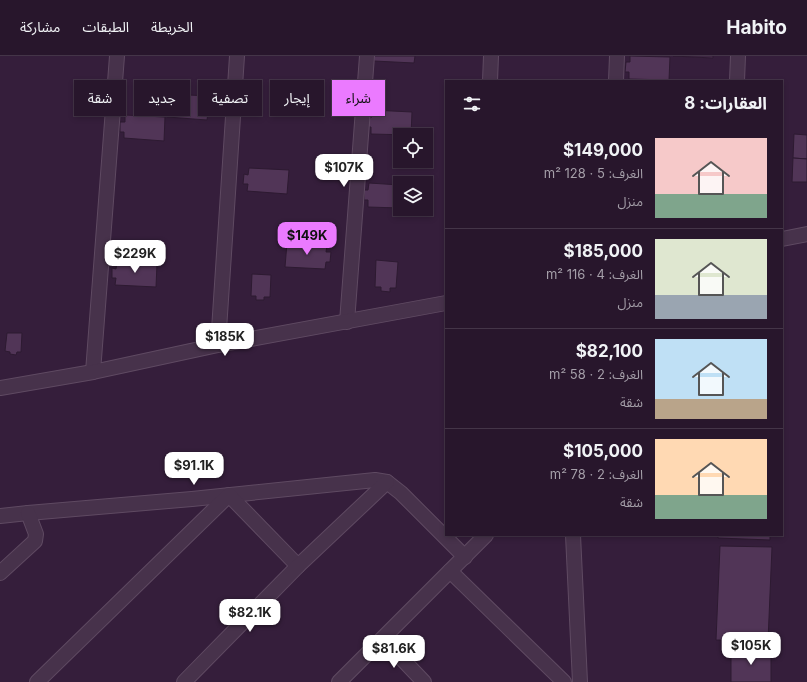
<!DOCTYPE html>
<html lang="ar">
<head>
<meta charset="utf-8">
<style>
  body { margin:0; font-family:Inter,"Noto Sans Arabic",sans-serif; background:#342338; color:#f1f3f6; direction:rtl; height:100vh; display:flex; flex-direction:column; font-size:15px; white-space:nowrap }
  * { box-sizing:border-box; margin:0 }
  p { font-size:13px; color:#a59fa9 }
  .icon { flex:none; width:22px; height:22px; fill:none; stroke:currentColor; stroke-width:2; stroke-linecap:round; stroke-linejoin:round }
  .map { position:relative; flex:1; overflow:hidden; direction:ltr }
  .panel { position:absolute; left:445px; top:24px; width:338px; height:456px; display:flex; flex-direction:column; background:#28162c; border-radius:0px; box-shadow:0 2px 6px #0003,0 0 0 1px #443548; direction:rtl }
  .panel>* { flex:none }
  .top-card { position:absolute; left:12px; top:24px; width:373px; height:36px; direction:rtl; display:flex; gap:8px }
  .tools { position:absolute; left:393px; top:72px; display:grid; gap:8px }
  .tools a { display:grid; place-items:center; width:40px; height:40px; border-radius:0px; background:#28162c; box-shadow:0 2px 6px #0003,0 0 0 1px #443548; font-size:20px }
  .price { position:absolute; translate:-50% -34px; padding:0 9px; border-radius:8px; background:#fff; color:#222; font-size:13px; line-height:26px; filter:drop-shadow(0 1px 2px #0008) }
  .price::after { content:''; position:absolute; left:50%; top:24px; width:12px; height:9px; margin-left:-6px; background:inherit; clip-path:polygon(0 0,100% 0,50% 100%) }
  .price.selected { background:#eb7aff; color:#111 }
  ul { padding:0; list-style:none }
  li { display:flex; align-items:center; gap:12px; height:100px; padding:0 16px }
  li+li { border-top:1px solid #443548 }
  li span { display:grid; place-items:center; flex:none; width:112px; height:80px; border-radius:0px; color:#555 }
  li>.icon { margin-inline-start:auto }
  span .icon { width:48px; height:48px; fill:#fffc; stroke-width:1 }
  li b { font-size:17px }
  h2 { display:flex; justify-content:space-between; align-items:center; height:48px; padding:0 16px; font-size:17px }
  .chip { padding:0 14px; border-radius:0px; background:#28162c; box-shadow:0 2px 6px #0003,0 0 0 1px #443548; font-size:14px; line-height:36px }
  .chip.selected { background:#eb7aff; color:#111 }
  header { display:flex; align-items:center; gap:24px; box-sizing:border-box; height:56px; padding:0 20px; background:#28162c; border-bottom:1px solid #443548 }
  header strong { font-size:19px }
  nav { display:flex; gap:22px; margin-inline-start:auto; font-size:14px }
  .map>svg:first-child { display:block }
  .building { fill:#513557; stroke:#2d1a31 }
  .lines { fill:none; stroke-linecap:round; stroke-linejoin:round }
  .minor-casing { stroke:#5f4a62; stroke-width:16 }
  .minor { stroke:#47324b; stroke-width:14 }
</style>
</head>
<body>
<header>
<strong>Habito</strong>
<nav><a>الخريطة</a><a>الطبقات</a><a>مشاركة</a></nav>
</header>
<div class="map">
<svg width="807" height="626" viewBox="0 0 807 626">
  <rect width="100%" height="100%" fill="#351e3b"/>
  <g class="building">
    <path d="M 374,0 L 415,0 L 414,7 L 374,5 Z"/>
    <path d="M 630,0 L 670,1 L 669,24 L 629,23 L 629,16 L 625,16 L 626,6 L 630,6 Z"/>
    <path d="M 673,0 L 713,0 L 713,2 Z"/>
    <path d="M 169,38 L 209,40 L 208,47 L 213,47 L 212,57 L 208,57 L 207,64 L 167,61 Z"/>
    <path d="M 372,54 L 412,56 L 411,79 L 371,78 L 371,71 L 367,71 L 367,61 L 371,62 Z"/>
    <path d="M 125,59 L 165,61 L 164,85 L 124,82 L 124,76 L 120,76 L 120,66 L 125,66 Z"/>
    <path d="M 794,78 L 807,79 L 807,103 L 793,102 Z"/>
    <path d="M 793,102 L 807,103 L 807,126 L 792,126 Z"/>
    <path d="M 249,112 L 289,114 L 287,138 L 247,135 L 248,128 L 243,128 L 244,118 L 248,119 Z"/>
    <path d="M 369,127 L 400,129 L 400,152 L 368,151 L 368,144 L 364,144 L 364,134 L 368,134 Z"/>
    <path d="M 287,187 L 327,189 L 326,196 L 331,196 L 330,206 L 326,206 L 325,213 L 285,211 Z"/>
    <path d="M 376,204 L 398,206 L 396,232 L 390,232 L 390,236 L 381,235 L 381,231 L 375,231 Z"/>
    <path d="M 117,206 L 157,208 L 156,231 L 115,229 L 116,222 L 112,222 L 112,212 L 116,213 Z"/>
    <path d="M 252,218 L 271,219 L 270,241 L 264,241 L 264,244 L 256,244 L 256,240 L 251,240 Z"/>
    <path d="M 7,277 L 22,277 L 21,296 L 17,296 L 16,299 L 10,298 L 10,296 L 5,295 Z"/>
    <path d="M 718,479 L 770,479 L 770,484 L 718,482 Z"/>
    <path d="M 720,490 L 772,491 L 768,585 L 716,584 Z"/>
    <path d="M 731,593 L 771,594 L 771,626 L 731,626 Z"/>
  </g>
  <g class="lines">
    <defs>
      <g id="minor">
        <path d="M 490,25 L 491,0"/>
        <path d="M 616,25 L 617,0"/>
        <path d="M 737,25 L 738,0"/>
        <path d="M 782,183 L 807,178"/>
        <path d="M 347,266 L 367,0"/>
        <path d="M 218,289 L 237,0"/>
        <path d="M 93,316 L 117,0"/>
        <path d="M 0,332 L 93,316 L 218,289 L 446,247"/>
        <path d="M 0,460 L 28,457 L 192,443 L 375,424 L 387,426 L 401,437 L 465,501"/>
        <path d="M 573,479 L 580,626"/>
        <path d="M 450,515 L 564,626"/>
        <path d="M 0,517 L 35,485 L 36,478 L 28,457"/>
        <path d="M 383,583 L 424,626"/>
        <path d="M 37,626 L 229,439 L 298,510"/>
        <path d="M 184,626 L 298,510 L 387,426"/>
        <path d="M 339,626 L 486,479"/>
      </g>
    </defs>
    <use href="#minor" class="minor-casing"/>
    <use href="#minor" class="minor"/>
  </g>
</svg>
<div class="tools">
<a><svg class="icon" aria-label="locate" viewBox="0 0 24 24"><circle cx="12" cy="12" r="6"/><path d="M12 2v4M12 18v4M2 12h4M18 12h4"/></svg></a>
<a><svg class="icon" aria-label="layers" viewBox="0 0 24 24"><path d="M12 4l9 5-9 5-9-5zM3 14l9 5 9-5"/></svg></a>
</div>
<b class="price" style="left:344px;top:132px">$107K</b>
<b class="price selected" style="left:307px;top:200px">$149K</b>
<b class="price" style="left:135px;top:218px">$229K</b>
<b class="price" style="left:225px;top:301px">$185K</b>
<b class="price" style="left:194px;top:430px">$91.1K</b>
<b class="price" style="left:250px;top:577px">$82.1K</b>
<b class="price" style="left:751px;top:610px">$105K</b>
<b class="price" style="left:394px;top:613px">$81.6K</b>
<div class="top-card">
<a class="chip selected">شراء</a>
<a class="chip">إيجار</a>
<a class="chip">تصفية</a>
<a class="chip">جديد</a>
<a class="chip">شقة</a>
</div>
<section class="panel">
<h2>العقارات: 8<svg class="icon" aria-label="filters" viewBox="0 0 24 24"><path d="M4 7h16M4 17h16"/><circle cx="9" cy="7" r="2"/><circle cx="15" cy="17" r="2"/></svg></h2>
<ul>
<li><span style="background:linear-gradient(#f6c9c9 70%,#7fa58c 0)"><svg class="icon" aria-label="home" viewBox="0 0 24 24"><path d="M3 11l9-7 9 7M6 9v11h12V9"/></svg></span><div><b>$149,000</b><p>الغرف: 5 · 128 m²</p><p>منزل</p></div></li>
<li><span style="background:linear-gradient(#dfe7d0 70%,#9aa5b1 0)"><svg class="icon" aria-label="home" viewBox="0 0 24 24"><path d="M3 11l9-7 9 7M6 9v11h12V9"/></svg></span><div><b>$185,000</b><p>الغرف: 4 · 116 m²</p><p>منزل</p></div></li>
<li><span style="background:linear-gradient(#bfe0f5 75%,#b9a48a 0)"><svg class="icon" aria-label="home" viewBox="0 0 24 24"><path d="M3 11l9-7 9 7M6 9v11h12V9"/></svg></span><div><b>$82,100</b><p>الغرف: 2 · 58 m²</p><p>شقة</p></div></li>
<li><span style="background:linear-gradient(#ffd9b3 70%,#7fa58c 0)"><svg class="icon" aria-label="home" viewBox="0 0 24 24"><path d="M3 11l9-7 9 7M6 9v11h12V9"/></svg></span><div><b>$105,000</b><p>الغرف: 2 · 78 m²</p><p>شقة</p></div></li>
</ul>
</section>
</div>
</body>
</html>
